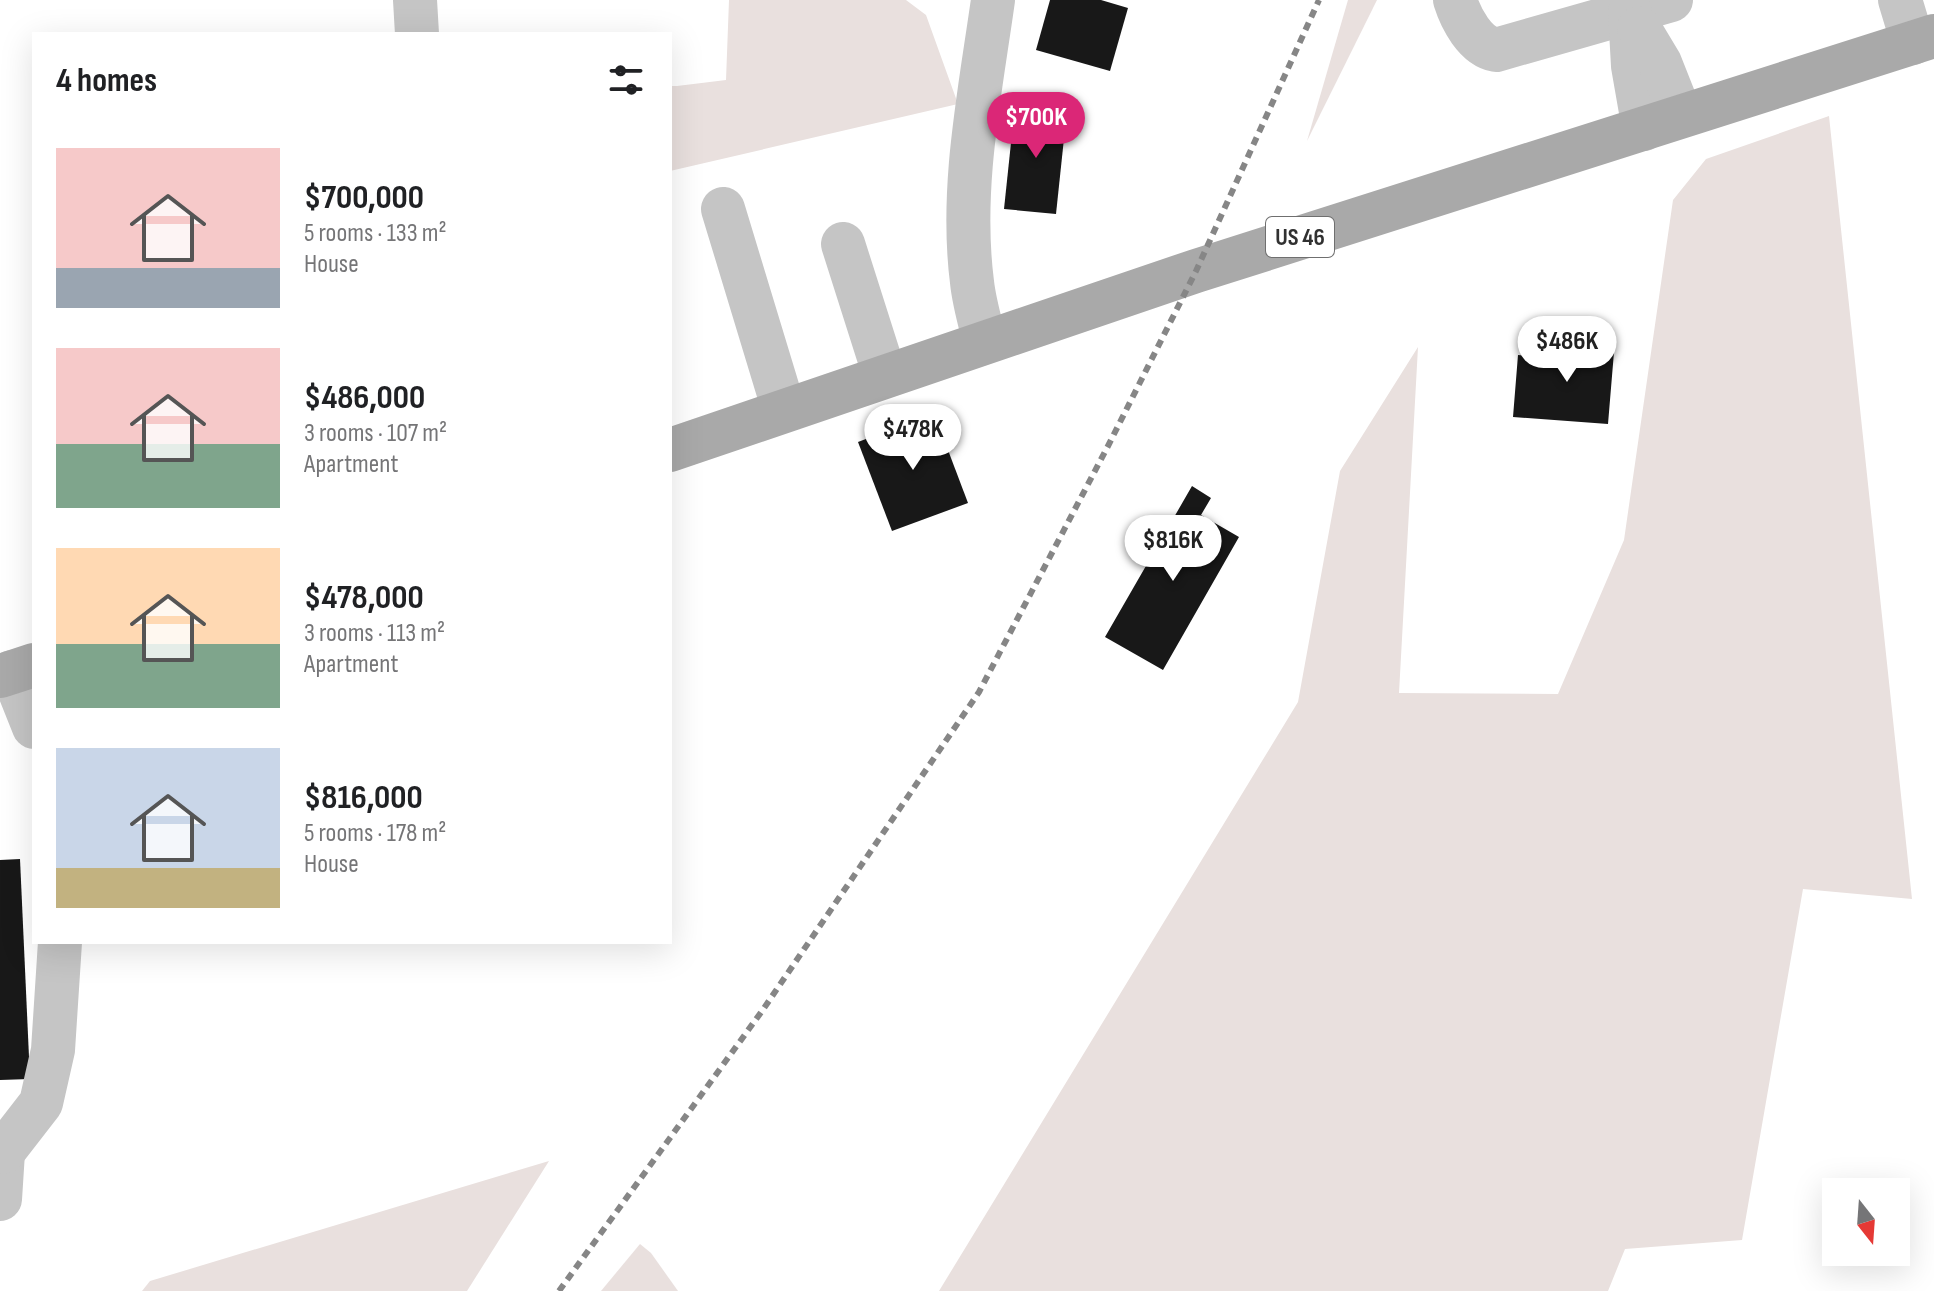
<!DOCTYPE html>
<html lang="en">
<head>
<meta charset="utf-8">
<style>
  body { margin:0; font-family:"Sofia Sans Condensed",sans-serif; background:#f2f2f2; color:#202124; height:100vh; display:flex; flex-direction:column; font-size:30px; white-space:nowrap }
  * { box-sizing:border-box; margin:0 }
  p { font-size:26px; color:#757577 }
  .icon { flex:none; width:44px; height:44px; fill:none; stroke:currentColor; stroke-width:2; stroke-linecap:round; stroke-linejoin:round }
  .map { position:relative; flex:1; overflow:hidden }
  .drawer { position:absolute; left:32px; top:32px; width:640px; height:912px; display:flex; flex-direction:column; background:#fff; border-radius:0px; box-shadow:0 8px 32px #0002 }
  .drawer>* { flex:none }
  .needle { width:52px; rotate:163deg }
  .buttons { position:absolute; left:1822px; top:1178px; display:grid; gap:16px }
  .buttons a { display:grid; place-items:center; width:88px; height:88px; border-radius:0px; background:#fff; box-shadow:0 8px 32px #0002; font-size:40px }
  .price { position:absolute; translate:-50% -68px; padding:0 18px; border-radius:28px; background:#fff; color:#222; font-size:26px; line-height:52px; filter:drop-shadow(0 2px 4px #0008) }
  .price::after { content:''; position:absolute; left:50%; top:48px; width:24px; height:18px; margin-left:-12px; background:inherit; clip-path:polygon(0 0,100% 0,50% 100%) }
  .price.on { background:#db2777; color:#fff }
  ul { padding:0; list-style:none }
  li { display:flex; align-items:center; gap:24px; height:200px; padding:0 24px }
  li span { display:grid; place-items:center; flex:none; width:224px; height:160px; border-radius:0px; color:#555 }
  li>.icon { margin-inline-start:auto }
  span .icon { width:96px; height:96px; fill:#fffc; stroke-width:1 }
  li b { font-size:34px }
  h2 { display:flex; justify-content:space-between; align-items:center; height:96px; padding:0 24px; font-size:34px }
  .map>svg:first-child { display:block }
  .green { fill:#e9e0de }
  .building { fill:#181818 }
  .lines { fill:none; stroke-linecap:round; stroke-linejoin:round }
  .minor { stroke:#c5c5c5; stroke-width:44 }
  .major { stroke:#a9a9a9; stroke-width:44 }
  .rail { stroke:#868686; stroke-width:6; stroke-dasharray:8 6; stroke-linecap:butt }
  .labels { text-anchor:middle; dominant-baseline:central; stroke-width:8; stroke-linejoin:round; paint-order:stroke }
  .shield { fill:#fff; stroke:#6f6f6f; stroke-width:2 }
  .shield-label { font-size:24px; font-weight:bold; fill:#313131 }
</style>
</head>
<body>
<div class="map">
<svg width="1934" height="1291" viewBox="0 0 1934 1291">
  <rect width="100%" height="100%" fill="#fff"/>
  <g class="green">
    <path d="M 729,0 L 906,0 L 926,15 L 958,104 L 670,171 L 670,86 L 677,86 L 726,80 Z"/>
    <path d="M 1348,0 L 1377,0 L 1307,141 Z"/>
    <path d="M 1829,116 L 1912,899 L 1803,889 L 1742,1240 L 1625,1249 L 1608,1291 L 939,1291 L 1298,702 L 1340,471 L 1418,347 L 1399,693 L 1558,694 L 1624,540 L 1673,200 L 1706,159 Z"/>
    <path d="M 549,1161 L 467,1291 L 142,1291 L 150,1281 Z"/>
    <path d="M 640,1244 L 651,1253 L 678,1291 L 601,1291 Z"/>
  </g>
  <g class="building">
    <path d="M 1050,0 L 1101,0 L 1128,8 L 1110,71 L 1036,50 Z"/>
    <path d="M 1015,105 L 1067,110 L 1056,214 L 1004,209 Z"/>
    <path d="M 1569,336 L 1615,340 L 1608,424 L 1513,417 L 1518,355 L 1567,359 Z"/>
    <path d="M 934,413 L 968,503 L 892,531 L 858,442 Z"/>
    <path d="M 1192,486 L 1211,498 L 1201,515 L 1239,537 L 1163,670 L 1105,637 Z"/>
    <path d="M 20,859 L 30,1079 L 0,1080 L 0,860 Z"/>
  </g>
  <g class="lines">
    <g class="minor">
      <path d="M 415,0 L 417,34"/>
      <path d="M 1455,0 C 1461,19 1475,46 1496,50 L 1671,0"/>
      <path d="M 1900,0 L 1913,43"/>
      <path d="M 1630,12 L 1633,66 L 1644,129"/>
      <path d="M 1639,28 L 1660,63 L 1681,116"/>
      <path d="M 723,209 L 784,410"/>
      <path d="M 843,244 L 885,376"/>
      <path d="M 985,342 C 980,322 974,302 972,282 C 960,188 980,93 993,0"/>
      <path d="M 12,672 L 34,727"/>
      <path d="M 0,1152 L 3,1152 L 0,1199"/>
      <path d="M 3,1152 L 41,1103 L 53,1050 L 60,942"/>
    </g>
    <g class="major">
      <path d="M 670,450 L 1196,271 L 1934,36"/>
      <path d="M 0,676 L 34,665"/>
    </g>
    <path class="rail" d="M 559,1291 L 762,1011 L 979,692 L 1108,446 L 1196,271 L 1319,0"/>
  </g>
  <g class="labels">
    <rect class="shield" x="1266" y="217" width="68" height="40" rx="6"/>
    <g class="shield-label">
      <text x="1300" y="237">US 46</text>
    </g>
  </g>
</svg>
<div class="buttons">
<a><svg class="needle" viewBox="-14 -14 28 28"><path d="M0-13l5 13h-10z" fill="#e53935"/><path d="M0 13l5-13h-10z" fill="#757577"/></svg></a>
</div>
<b class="price on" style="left:1036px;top:160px">$700K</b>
<b class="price" style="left:1567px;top:384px">$486K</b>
<b class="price" style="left:913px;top:472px">$478K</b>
<b class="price" style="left:1173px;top:583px">$816K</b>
<section class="drawer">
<h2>4 homes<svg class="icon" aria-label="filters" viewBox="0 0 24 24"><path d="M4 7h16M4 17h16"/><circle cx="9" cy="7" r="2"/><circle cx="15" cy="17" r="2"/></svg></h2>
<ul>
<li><span style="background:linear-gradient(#f6c9c9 75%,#9aa5b1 0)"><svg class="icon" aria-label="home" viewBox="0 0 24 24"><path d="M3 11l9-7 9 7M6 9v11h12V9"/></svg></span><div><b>$700,000</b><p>5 rooms · 133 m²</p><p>House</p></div></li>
<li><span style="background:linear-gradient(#f6c9c9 60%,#7fa58c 0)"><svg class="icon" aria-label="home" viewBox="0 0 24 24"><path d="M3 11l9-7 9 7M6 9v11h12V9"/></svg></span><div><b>$486,000</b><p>3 rooms · 107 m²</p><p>Apartment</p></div></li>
<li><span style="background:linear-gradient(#ffd9b3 60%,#7fa58c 0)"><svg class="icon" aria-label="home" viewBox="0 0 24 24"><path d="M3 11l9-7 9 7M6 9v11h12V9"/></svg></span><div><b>$478,000</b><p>3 rooms · 113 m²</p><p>Apartment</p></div></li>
<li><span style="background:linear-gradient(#c9d6e8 75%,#c2b280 0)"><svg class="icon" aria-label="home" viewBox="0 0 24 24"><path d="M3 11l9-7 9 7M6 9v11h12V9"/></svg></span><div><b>$816,000</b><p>5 rooms · 178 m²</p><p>House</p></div></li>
</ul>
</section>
</div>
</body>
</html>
